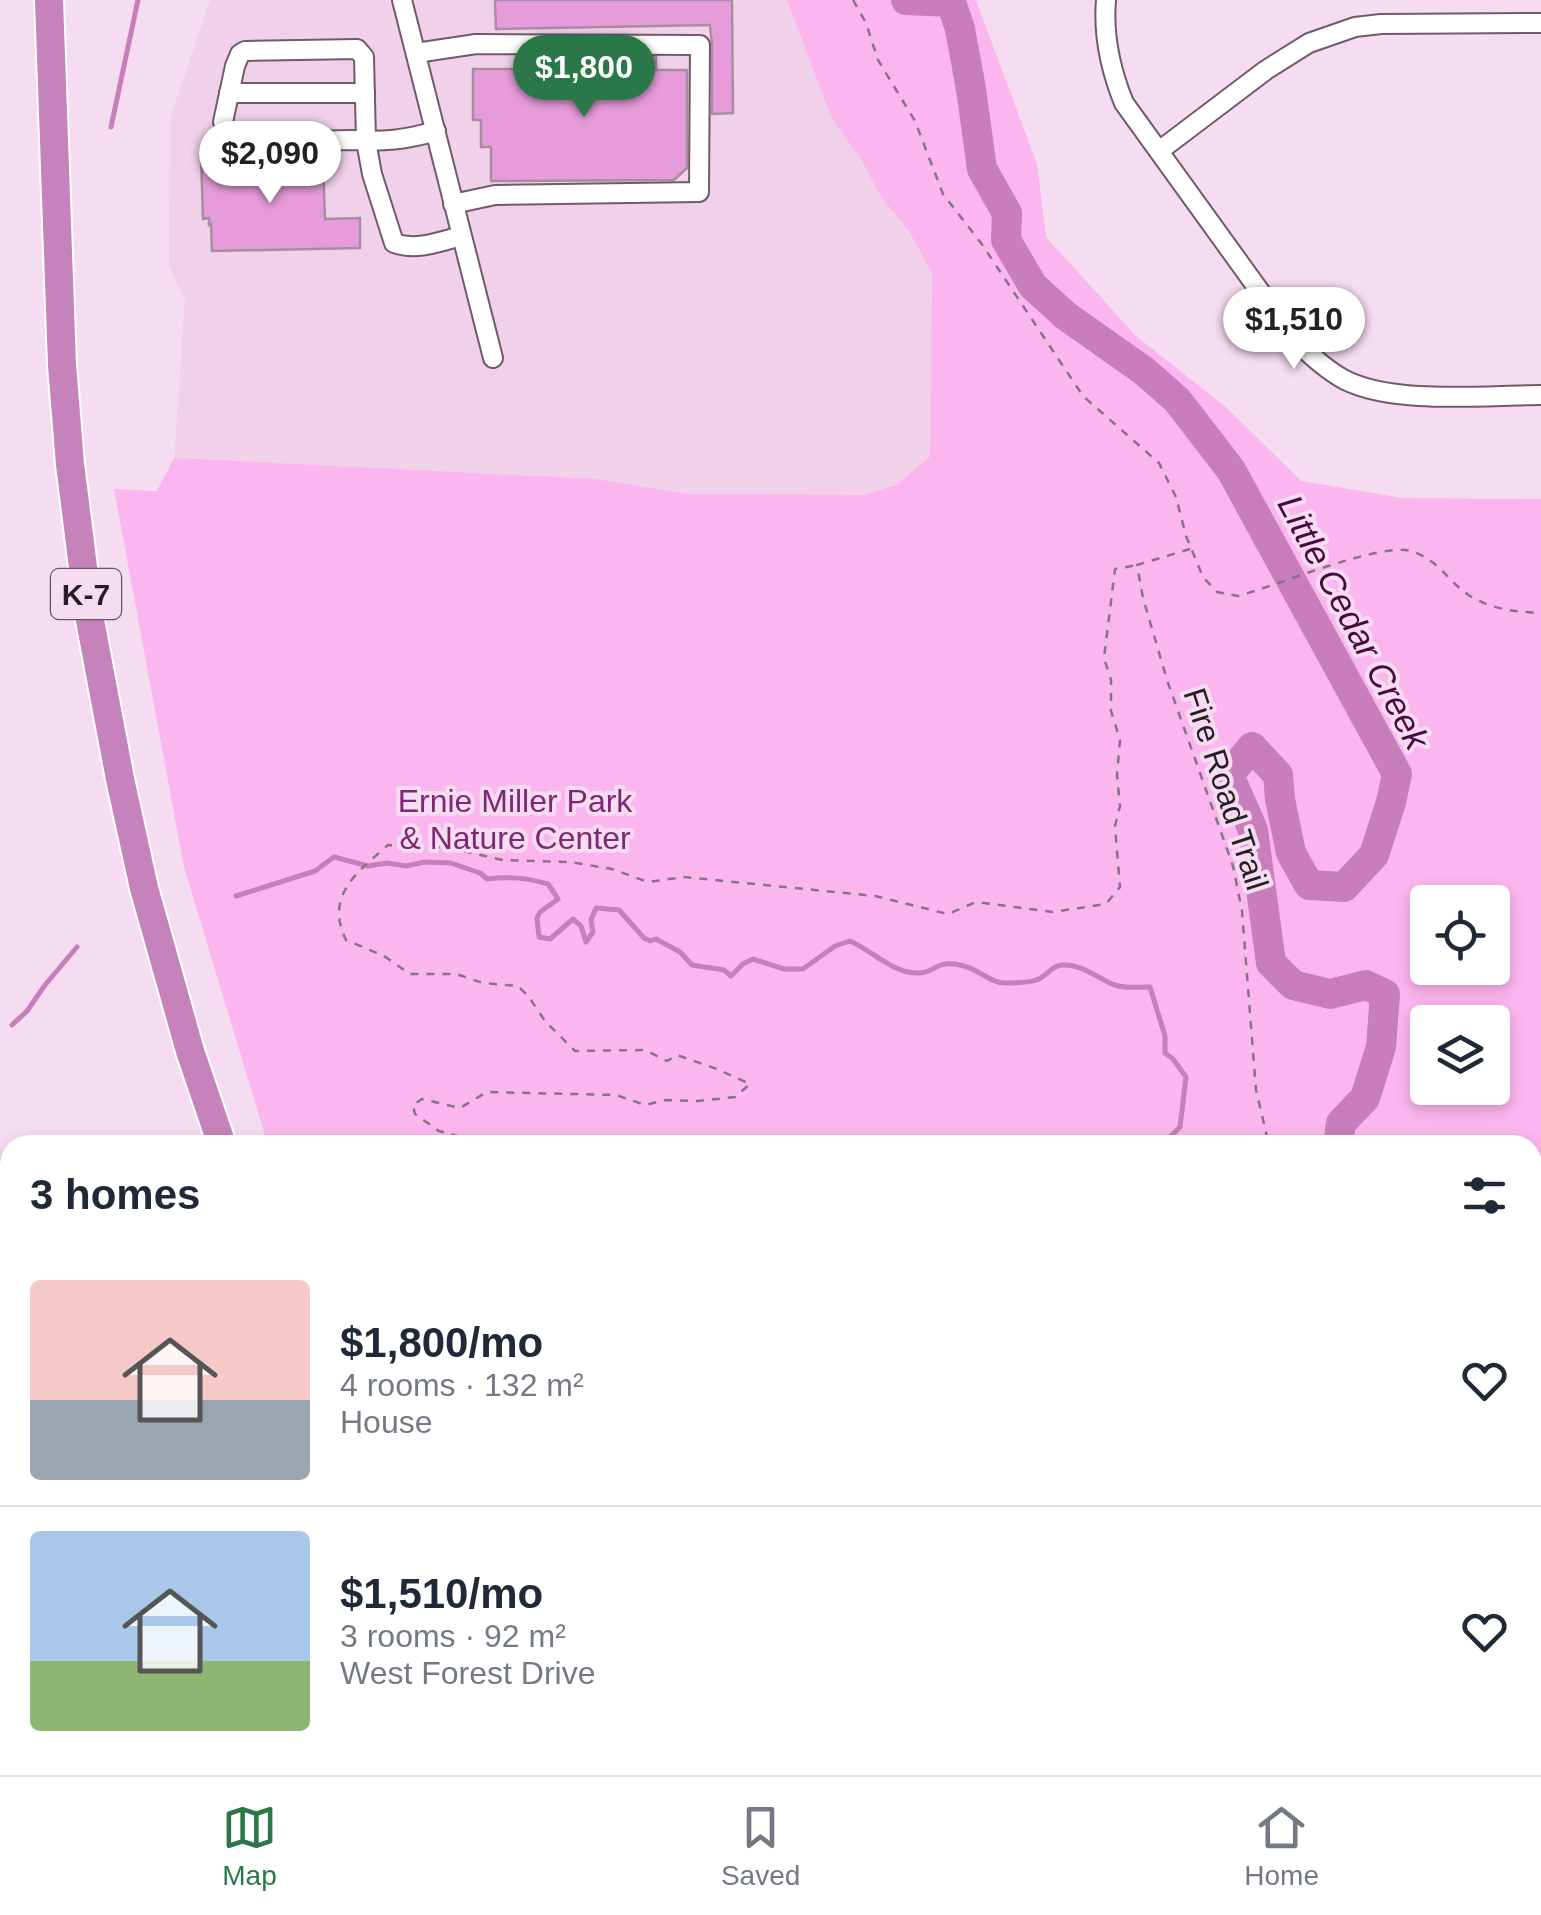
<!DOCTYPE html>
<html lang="en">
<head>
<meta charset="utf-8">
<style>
  body { margin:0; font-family:Arial,sans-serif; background:#f6f6f7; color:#1f2937; height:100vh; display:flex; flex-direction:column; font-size:38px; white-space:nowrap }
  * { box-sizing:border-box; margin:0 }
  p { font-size:32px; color:#747a83 }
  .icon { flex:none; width:55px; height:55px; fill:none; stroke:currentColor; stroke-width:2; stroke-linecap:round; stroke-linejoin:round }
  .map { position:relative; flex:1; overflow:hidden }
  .drawer { position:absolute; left:0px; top:1135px; width:1542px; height:640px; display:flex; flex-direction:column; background:#fff; border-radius:30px 30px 0 0; box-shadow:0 5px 15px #0003 }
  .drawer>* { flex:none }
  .tools { position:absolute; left:1410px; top:885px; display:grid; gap:20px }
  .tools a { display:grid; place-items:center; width:100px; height:100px; border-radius:10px; background:#fff; box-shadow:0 5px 15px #0003; font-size:50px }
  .price { position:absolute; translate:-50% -85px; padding:0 22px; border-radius:35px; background:#fff; color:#222; font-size:32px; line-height:65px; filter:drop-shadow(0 2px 5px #0008) }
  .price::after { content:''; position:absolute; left:50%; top:60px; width:30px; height:22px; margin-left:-15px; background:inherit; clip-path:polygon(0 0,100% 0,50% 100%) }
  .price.current { background:#2a7847; color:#fff }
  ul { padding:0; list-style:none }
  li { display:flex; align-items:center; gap:30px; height:250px; padding:0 30px }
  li+li { border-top:2px solid #e0e1e3 }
  li span { display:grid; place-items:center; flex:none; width:280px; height:200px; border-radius:10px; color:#555 }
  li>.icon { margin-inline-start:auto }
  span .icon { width:120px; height:120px; fill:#fffc; stroke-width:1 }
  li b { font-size:42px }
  h2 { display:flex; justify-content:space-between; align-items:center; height:120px; padding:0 30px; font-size:42px }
  .tabs { display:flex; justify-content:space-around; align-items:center; height:140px; border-top:2px solid #e0e1e3; background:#fff; font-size:28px; color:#747a83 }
  .tabs a { display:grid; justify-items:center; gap:5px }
  .tabs .current { color:#2a7847 }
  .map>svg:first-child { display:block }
  .built { fill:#f1d0ea }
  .green { fill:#fcb6ef; fill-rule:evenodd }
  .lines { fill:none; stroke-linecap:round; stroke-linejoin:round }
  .stream { stroke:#c77ebb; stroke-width:5 }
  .river { stroke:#c77ebb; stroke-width:30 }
  .building { fill:#e79cda; stroke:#a68da1; stroke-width:2.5 }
  .minor-casing { stroke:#715a6c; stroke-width:22 }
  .highway-casing { stroke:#fff; stroke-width:32 }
  .path { stroke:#857482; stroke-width:2.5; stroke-dasharray:8 8; stroke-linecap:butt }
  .minor { stroke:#fff; stroke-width:18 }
  .highway { stroke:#c683bb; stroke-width:28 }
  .labels { text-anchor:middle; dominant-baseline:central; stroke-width:8; stroke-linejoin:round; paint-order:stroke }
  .shield { fill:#f6dcf1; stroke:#655662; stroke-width:2.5 }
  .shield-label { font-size:30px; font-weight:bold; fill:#271d25 }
  .street-label { font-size:32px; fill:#271d25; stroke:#f6dcf1 }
  .park-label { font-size:32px; fill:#7e2874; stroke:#f6dcf1 }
  .water-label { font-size:35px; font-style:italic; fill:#4b0744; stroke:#f6dcf1 }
</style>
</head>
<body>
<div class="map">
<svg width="1541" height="1775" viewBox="0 0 1541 1775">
  <rect width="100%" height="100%" fill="#f6dcf1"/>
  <path class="built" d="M 210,0 L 950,0 L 949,496 L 172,491 L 185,300 L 169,266 L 170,119 Z"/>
  <path class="green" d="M 787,0 L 976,0 L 1037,164 L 1046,237 L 1136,336 L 1228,409 L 1301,481 L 1403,498 L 1541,499 L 1541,1775 L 607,1775 L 600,1765 L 1532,1765 L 1532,1145 L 268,1145 L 184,867 L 114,489 L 157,491 L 174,458 L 595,479 L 688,494 L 864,495 L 896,485 L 930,457 L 932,273 L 909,231 L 881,197 L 861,159 L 832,119 ZM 1428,902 L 1492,902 L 1492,968 L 1428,968 ZM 1428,1022 L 1492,1022 L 1492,1088 L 1428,1088 Z"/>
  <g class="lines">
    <g class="stream">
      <path d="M 111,127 L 138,0"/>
      <path d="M 236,896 L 315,871 L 334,857 L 368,866 L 387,863 L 406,866 L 425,862 L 451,863 L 480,873 L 487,879 C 509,876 526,878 548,884 L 558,899 L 540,912 L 537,918 L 539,937 L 550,939 L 573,919 L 581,926 L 586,942 L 593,932 L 591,920 L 596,908 L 619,910 L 644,938 L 650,941 L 656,939 L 680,952 L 692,965 L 724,970 L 731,976 L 743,964 L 753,959 L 784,969 L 803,969 L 835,946 L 850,941 C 873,951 893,974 919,973 C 929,973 932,968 941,965 C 947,963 957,964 964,966 C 978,969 992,984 1006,983 C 1015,983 1028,983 1036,980 C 1047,977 1051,965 1063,965 C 1080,964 1097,977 1112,984 C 1123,989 1138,987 1150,987 L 1165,1036 L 1165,1053 L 1173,1059 L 1186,1077 L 1180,1127 L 1162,1145"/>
      <path d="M 12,1025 L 27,1011 L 45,985 L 77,947"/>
    </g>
    <g class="river">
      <path d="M 906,0 L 951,2 L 960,29 L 971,89 L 982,169 L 1007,213 L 1006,240 L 1033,286 L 1066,316 L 1144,371 L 1177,400 L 1231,470 L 1397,774 L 1391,802 L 1374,855 L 1344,887 L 1309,885 L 1291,853 L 1280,799 L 1278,775 L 1252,747 L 1229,775 L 1253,830 L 1271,963 L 1293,985 L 1330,994 L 1366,985 L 1385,994 L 1381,1047 L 1365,1098 L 1341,1123 L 1338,1145"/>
      <path d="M 1532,1627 L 1541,1634"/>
    </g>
  </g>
  <g class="building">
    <path d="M 495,0 L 732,0 L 733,113 L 712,114 L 712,45 L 710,25 L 496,29 Z"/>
    <path d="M 544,57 L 656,57 L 656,70 L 687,70 L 687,168 L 674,180 L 491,181 L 491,147 L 481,147 L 481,120 L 473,120 L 473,69 L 544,69 Z"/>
    <path d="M 249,154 L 249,163 L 323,161 L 325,219 L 360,218 L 360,248 L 212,251 L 211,224 L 209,225 L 209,218 L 203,219 L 201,155 Z"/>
  </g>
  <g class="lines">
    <defs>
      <g id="minor">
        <path d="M 402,0 L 493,358"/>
        <path d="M 1106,0 C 1103,35 1111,71 1124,103 L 1295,340 C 1310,355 1326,370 1345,380 C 1395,405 1485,395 1541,395"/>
        <path d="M 416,53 L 476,44 L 700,45 L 699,192 L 495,195 L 453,204"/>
        <path d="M 229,93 L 365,93"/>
        <path d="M 436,131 C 405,140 384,142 352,140 L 243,142 L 230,137 L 223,122 L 235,66 L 240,54 L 245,51 L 357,49 L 364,57 L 366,141 L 372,174 L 394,243 C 416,251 439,242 461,236"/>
        <path d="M 1159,151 L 1266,70 L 1309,43 L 1355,27 L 1381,24 L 1541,23"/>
        <path d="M 0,1270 L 10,1270"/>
        <path d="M 0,1414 L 10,1413"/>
        <path d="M 0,1548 L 10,1548"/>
        <path d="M 1111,1775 L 1125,1765"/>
      </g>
      <g id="highway">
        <path d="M 49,0 L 62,365 L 70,464 L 89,615 L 120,779 L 144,888 L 190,1051 L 222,1145"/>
        <path d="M 538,1765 L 545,1775"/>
      </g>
    </defs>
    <use href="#minor" class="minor-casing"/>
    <use href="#highway" class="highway-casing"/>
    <g class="path">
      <path d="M 853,0 L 866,23 L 878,60 L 915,121 L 943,194 L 981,243 L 1083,396 L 1159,463 L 1176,497 L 1186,536 L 1203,577 L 1217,592 L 1238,596 C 1276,586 1380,542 1411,551 C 1439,560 1446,579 1467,594 C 1489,609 1515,612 1541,613"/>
      <path d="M 1190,549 L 1137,565 L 1143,598 L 1167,680 L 1233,866 L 1242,911 L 1256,1090 L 1269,1145"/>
      <path d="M 490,1145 L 439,1131 L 415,1114 L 413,1105 L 422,1099 L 460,1108 L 487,1092 L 616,1095 L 645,1105 L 666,1100 L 698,1101 L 735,1097 L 750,1084 L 717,1069 L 677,1055 L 667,1061 L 645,1050 L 575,1051 L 545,1021 L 529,997 L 518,986 L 483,983 L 456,974 L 410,974 L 384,956 L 346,940 C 324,895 358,872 388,845 L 448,848 L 503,860 L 570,862 L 612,869 L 648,882 L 684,877 L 875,896 L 948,914 L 976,902 L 1053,912 L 1106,904 L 1120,887 L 1115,826 L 1120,806 L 1117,775 L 1120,740 L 1111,711 L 1111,680 L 1104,658 L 1115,569 L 1137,565"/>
      <path d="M 1532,1269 L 1541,1254"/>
      <path d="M 1532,1366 L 1541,1371"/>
      <path d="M 1532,1459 L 1541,1473"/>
      <path d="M 1302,1765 L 1306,1775"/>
      <path d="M 1426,1765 L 1435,1775"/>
      <path d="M 734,1775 L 735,1765"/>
      <path d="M 806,1775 L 811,1765"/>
      <path d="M 1004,1775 L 1013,1765"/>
      <path d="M 1340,1775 L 1346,1765"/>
    </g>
    <use href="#minor" class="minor"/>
    <use href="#highway" class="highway"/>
  </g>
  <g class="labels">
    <rect class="shield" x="51" y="569" width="70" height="50" rx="8"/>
    <g class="shield-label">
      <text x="86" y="594">K-7</text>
    </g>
    <g class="street-label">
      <text transform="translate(1226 789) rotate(72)">Fire Road Trail</text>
    </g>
    <g class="park-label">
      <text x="515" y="801">Ernie Miller Park<tspan x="515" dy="37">&amp; Nature Center</tspan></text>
    </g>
    <g class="water-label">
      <text transform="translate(1354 622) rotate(62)">Little Cedar Creek</text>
    </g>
  </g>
</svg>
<div class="tools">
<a><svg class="icon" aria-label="locate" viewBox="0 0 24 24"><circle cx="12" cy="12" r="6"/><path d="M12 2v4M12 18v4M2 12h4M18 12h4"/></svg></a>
<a><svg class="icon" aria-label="layers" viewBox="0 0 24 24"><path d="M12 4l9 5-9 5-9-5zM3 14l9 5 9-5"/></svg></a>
</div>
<b class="price current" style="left:584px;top:120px">$1,800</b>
<b class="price" style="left:270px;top:206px">$2,090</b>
<b class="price" style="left:1294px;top:372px">$1,510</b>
<section class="drawer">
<h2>3 homes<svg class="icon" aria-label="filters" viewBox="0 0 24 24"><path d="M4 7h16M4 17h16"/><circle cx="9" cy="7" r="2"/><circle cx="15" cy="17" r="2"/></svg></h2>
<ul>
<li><span style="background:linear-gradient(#f6c9c9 60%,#9aa5b1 0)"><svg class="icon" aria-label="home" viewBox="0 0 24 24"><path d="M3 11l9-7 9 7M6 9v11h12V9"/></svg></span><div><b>$1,800/mo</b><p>4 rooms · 132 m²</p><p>House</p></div><svg class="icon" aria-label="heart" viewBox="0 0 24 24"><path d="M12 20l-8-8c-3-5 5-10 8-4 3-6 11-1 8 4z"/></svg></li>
<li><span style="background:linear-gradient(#a9c7e8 65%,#8fb573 0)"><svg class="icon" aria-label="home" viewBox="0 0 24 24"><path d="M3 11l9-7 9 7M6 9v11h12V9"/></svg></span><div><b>$1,510/mo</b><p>3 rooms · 92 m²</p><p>West Forest Drive</p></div><svg class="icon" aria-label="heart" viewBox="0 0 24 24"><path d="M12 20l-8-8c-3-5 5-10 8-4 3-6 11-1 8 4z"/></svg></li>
</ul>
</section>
</div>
<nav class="tabs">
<a class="current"><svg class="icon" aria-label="map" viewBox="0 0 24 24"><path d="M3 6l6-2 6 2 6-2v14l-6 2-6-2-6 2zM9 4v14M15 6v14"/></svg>Map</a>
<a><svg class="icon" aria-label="saved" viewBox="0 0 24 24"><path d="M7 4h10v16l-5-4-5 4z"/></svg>Saved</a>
<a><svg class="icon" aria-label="home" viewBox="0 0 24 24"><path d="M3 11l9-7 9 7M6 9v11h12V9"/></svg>Home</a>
</nav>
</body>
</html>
